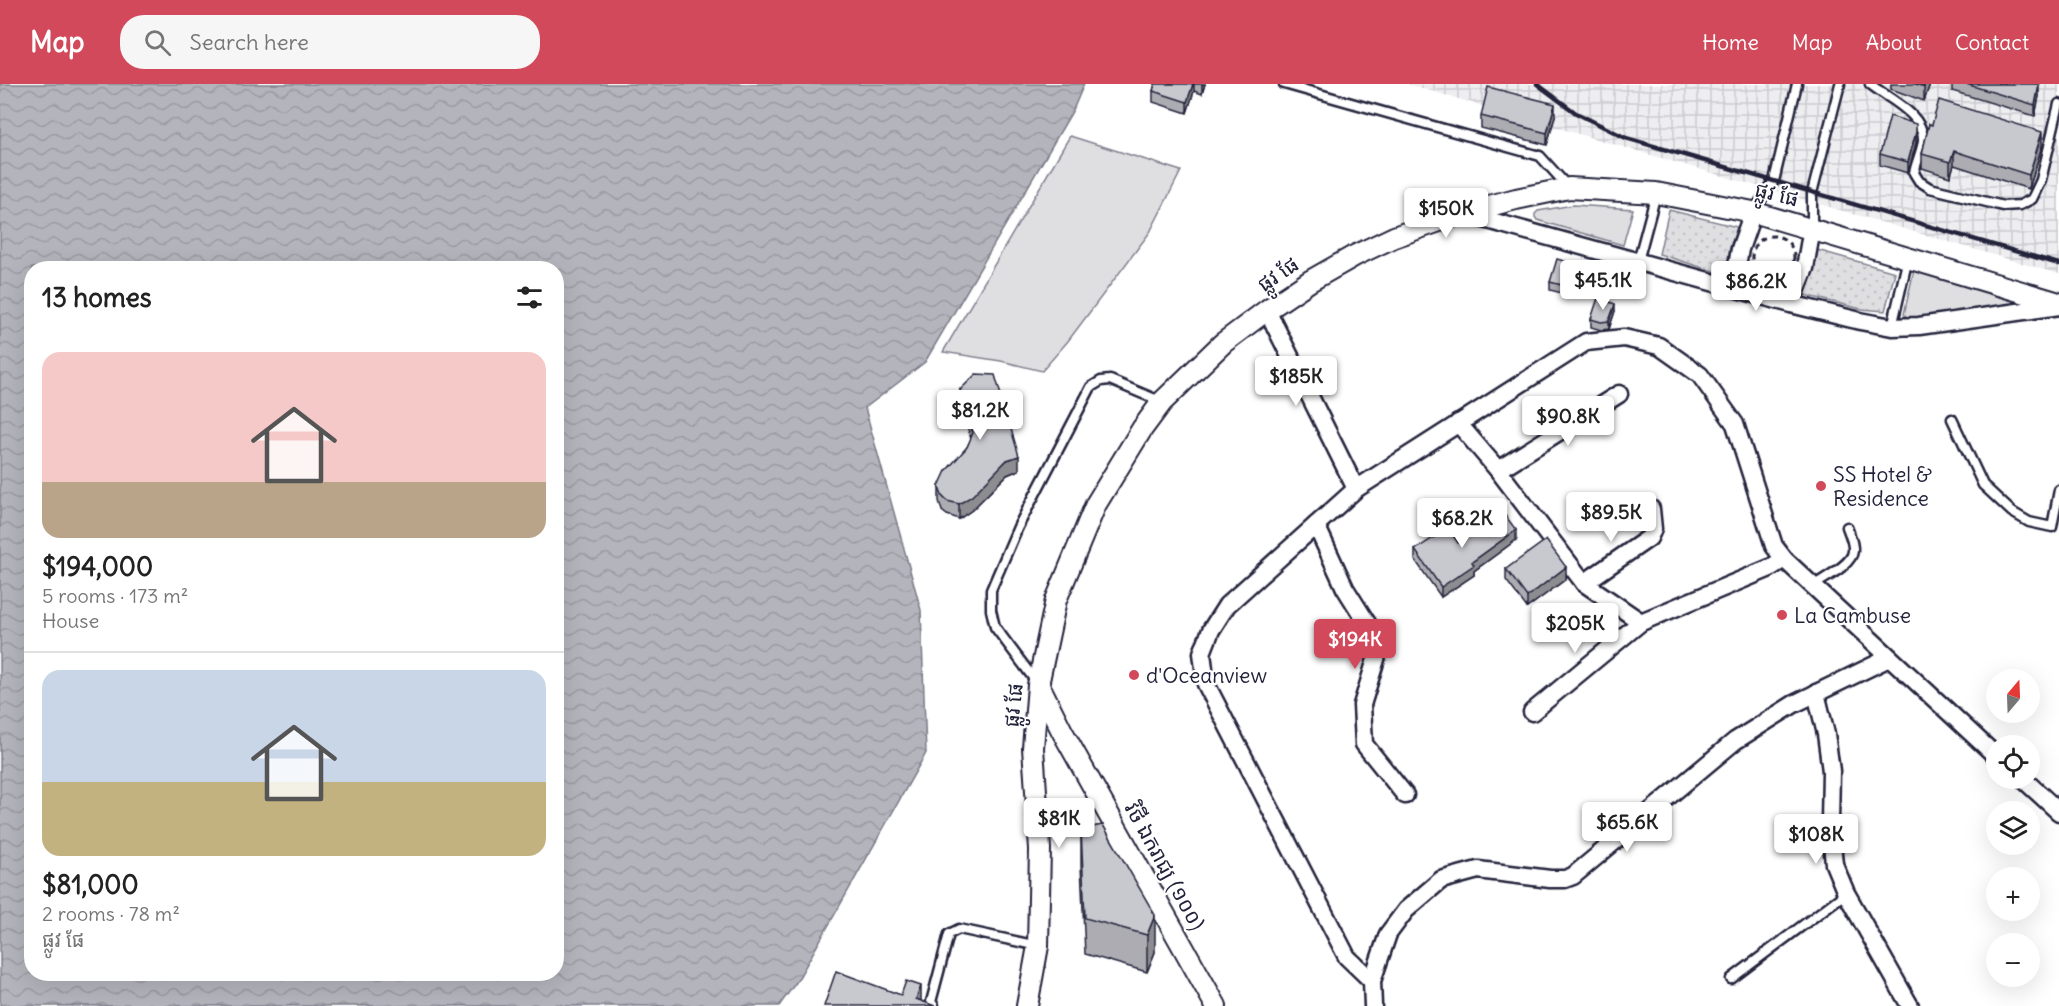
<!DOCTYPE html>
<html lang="en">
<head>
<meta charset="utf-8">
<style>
  body { margin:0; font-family:Delius,"Noto Sans Khmer",sans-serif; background:#f6f6f6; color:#222; height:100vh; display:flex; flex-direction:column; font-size:22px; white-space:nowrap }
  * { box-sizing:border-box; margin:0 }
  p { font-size:20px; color:#767676 }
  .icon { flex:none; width:33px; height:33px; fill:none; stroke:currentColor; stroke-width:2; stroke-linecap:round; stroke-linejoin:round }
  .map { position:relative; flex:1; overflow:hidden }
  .sheet { position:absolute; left:24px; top:177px; width:540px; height:720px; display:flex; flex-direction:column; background:#fff; border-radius:24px; box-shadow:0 6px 24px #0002 }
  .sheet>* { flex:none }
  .needle { width:39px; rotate:19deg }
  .buttons { position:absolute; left:1986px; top:585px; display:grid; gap:12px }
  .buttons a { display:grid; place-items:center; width:54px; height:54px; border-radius:50%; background:#fff; box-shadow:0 6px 24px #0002; font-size:30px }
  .price { position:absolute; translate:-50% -51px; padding:0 14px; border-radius:6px; background:#fff; color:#222; font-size:20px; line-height:39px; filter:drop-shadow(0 2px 3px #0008) }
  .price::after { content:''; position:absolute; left:50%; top:36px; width:18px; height:14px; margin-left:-9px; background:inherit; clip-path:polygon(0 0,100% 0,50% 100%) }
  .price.on { background:#d1495b; color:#fff }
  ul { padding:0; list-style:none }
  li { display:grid; align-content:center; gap:12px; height:318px; padding:0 18px }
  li+li { border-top:2px solid #e0e0e0 }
  li span { display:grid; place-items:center; height:186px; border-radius:18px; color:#555 }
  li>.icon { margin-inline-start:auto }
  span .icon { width:108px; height:108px; fill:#fffc; stroke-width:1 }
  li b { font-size:26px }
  h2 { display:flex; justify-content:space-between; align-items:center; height:72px; padding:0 18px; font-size:26px }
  header { display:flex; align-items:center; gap:36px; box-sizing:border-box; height:84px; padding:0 30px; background:#d1495b; color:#fff }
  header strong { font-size:28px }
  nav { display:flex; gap:33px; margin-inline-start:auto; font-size:21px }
  .search { width:420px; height:54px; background:#f6f6f6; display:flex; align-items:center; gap:15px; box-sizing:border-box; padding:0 21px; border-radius:24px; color:#767676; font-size:22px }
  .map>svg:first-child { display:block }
  .industrial { fill:url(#industrial-grid) }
  .green { fill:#dfdfe2; stroke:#80808e; stroke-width:1.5 }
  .garden { fill:url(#garden-dots); stroke:#80808e; stroke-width:1.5 }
  .water { fill:url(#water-waves); stroke:#7a7a88; stroke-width:1.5; fill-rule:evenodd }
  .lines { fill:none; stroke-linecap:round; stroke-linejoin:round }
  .service-casing { stroke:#22223b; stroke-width:13 }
  .minor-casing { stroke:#22223b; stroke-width:21 }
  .tertiary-casing { stroke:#22223b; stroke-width:24 }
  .path { stroke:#22223b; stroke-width:3; stroke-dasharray:6 4.5; stroke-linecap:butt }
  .service { stroke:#fff; stroke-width:8 }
  .minor { stroke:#fff; stroke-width:16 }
  .tertiary { stroke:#fff; stroke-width:20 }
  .rail { stroke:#22223b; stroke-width:4.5 }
  .wall { fill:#acacb2; stroke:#22223b; stroke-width:1.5 }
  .shaded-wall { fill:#8c8c91; stroke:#22223b; stroke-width:1.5 }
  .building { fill:#c8c8cf; stroke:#22223b; stroke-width:1.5 }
  .poi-dot { fill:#d1495b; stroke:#fff; stroke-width:2 }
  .labels { text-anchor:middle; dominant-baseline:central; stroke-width:4.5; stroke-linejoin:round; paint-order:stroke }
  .street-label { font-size:21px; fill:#22223b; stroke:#fff }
  .poi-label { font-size:21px; fill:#22223b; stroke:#fff; text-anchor:start }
</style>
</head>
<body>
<header>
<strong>Map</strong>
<div class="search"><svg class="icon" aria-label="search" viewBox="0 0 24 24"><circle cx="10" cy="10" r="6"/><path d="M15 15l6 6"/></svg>Search here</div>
<nav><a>Home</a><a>Map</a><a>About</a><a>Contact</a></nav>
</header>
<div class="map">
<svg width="2059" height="922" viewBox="0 0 2059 922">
  <defs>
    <pattern id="industrial-grid" width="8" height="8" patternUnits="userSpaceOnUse" patternTransform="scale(1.5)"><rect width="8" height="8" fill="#eeeef1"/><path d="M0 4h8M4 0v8" fill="none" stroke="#ccccd0"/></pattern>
    <pattern id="garden-dots" width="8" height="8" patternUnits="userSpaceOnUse" patternTransform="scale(1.5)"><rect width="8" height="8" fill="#dfdfe2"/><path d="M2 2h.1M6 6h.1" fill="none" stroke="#bfbfc3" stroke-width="1.8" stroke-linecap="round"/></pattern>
    <pattern id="water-waves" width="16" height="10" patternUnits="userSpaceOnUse" patternTransform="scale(1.5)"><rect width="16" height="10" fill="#b4b4bc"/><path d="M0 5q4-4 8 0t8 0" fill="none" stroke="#9a9aa2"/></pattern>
  </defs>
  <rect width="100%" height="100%" fill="#fff"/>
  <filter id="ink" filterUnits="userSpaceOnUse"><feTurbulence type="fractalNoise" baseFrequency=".0167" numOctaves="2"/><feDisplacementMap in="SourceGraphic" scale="12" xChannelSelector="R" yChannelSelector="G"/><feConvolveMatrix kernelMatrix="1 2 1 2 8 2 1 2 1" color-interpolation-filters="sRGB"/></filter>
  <g filter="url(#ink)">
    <path class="industrial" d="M 1407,0 L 2059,0 L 2059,190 Z"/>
    <g class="green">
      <path d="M 1070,52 L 1181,87 L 1150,148 L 1068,257 L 1042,287 L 1001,277 L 943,268 Z"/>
      <path d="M 1573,121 L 1633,125 L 1623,161 L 1537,136 L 1535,133 L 1535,130 L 1538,127 Z"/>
      <path d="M 1914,186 L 2011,213 L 2016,217 L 2016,219 L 2011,222 L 1909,235 L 1904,230 Z"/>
    </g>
    <g class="garden">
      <path d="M 1669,126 L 1737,143 L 1729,167 L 1726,191 L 1659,170 Z"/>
      <path d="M 1817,166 L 1895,188 L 1885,227 L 1861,225 L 1805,211 L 1812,190 Z"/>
    </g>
    <path class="water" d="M 0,0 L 1084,0 L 1073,26 L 925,278 L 865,324 L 921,526 L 926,669 L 797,897 L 779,922 L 0,922 ZM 32,184 L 556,184 L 556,890 L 32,890 Z"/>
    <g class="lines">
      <defs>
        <g id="service">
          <path d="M 1284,0 L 1540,72 L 1569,104"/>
          <path d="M 1870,0 C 1887,14 1925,30 1923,57 C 1922,66 1916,79 1914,89 L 1919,97 L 1930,104 L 2003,122 L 2020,121 L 2032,115 L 2041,96 L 2059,20"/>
          <path d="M 1753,128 L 1774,97 L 1797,0"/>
          <path d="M 1812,144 L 1812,109 L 1840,0"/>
          <path d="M 1638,177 L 1656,110"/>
          <path d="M 1892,243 L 1908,174"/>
          <path d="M 1952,335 L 1983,401 L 2012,428 L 2029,438 L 2052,443 L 2059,406"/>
          <path d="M 1813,502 C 1824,494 1852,481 1853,467 C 1854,460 1850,451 1847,443"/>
          <path d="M 1037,599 L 995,543 L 991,526 L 991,506 L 1018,443 L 1091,303 L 1101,297 L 1110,296 L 1162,318"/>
          <path d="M 1731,895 L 1846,809"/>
          <path d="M 934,922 L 931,918 L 949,850 L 959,845 L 1038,862"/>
        </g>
        <g id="minor">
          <path d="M 1462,129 L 1791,220 L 1860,237 L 1892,243 L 1919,242 L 2059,222"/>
          <path d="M 1733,204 L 1740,165 L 1753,128"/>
          <path d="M 1791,220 L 1805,184 L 1812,144"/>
          <path d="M 1267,226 L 1356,405"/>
          <path d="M 1458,339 L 1498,386 L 1584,499 L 1641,538 L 1770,484 L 1784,475"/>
          <path d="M 1498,386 L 1619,310"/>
          <path d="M 1316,441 L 1345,504 L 1377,555 L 1377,572 L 1362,621 L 1364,660 L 1405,711"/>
          <path d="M 1584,499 L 1649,454 L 1653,445 L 1651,425"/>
          <path d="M 1816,609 L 1826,650 L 1831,687 L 1830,738 L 1834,780 L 1846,809 L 1910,922"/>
          <path d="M 1532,628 L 1641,538"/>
          <path d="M 2022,694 L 2059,728"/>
          <path d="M 1372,897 L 1347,873 L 1206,600 L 1202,569 L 1211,546 L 1227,521 L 1356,405 L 1586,258 L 1624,254 L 1659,262 L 1700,291 L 1735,340 L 1774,462 L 1784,475 L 1996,672"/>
          <path d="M 1373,922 L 1372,897 L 1388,850 L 1406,826 L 1441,796 L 1478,786 L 1550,795 L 1565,795 L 1573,792 L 1735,657 L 1794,620 L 1889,574"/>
        </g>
        <g id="tertiary">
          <path d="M 1039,601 L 1062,647 L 1216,922"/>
          <path d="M 1027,922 L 1038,862 L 1040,765 L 1033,664 L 1038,601 L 1056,516 L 1096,420 L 1142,345 L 1162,318 L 1223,259 L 1267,226 L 1310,197 L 1354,172 L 1394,153 L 1462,129 L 1516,115 L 1569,104 L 1656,109 L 1753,128 L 2059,219"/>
        </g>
      </defs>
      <use href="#service" class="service-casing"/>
      <use href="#minor" class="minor-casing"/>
      <use href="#tertiary" class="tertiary-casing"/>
      <circle class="path" cx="1773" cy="173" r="21"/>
      <use href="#service" class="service"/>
      <use href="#minor" class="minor"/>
      <use href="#tertiary" class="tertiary"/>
      <path class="rail" d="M 1537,0 L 1576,29 L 1626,54 L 2059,180"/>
    </g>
    <g class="wall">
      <path d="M 1155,0 L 1205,0 L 1202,10 L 1194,7 L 1187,29 L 1153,18 L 1153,7 Z"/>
      <path d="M 1891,0 L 1930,0 L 1924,17 L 1891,5 Z"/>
      <path d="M 1952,0 L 2036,0 L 2039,12 L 2035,32 L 1952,7 Z"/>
      <path d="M 1481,32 L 1555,32 L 1547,61 L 1481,44 Z"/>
      <path d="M 1929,40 L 2042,62 L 2029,105 L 1954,81 L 1950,93 L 1922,84 L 1922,70 Z"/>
      <path d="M 1916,59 L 1908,89 L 1880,81 L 1880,70 Z"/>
      <path d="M 1579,188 L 1573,212 L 1550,206 L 1550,198 Z"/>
      <path d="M 1615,227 L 1609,245 L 1601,246 L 1591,243 L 1591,235 Z"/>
      <path d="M 960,306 L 1019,386 L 1007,391 L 972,426 L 959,435 L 947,431 L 942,427 L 939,417 L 939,402 L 967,363 L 971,355 L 960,320 Z"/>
      <path d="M 1516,456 L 1474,487 L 1474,491 L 1441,513 L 1415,476 L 1415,466 L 1458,459 Z"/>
      <path d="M 1506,485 L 1566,495 L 1527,524 L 1506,496 Z"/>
      <path d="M 1103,741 L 1155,868 L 1147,888 L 1085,870 L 1081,782 L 1081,745 Z"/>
    </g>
    <g class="shaded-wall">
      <path d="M 1193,0 L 1194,0 L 1194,7 L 1187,29 L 1187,18 Z"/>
      <path d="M 1202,0 L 1205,0 L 1202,10 Z"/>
      <path d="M 1925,0 L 1930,0 L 1924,17 L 1924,3 Z"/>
      <path d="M 2039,1 L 2039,12 L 2035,32 L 2035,21 Z"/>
      <path d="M 1555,20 L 1555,32 L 1547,61 L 1547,49 Z"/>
      <path d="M 1916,48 L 1916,59 L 1908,89 L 1908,78 Z"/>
      <path d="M 2042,48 L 2042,62 L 2029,105 L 2029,91 Z"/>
      <path d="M 1954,67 L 1954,81 L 1950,93 L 1950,78 Z"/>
      <path d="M 1579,181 L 1579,188 L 1573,212 L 1573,204 Z"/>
      <path d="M 1615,220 L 1615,227 L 1609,245 L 1609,237 Z"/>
      <path d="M 1019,372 L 1019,386 L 1007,391 L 972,426 L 959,435 L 959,420 L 1007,376 Z"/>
      <path d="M 1516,446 L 1516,456 L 1474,487 L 1474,491 L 1441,513 L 1441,503 L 1472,478 Z"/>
      <path d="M 1566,483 L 1566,495 L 1527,524 L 1527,513 Z"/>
      <path d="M 1155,831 L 1155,868 L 1147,888 L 1147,851 Z"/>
      <path d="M 921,902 L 921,917 L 916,915 Z"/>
    </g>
    <g class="building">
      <path d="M 1155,0 L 1193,0 L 1187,18 L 1153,7 Z"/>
      <path d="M 1916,0 L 1925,0 L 1924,3 Z"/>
      <path d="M 1966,0 L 2036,0 L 2039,1 L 2035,21 Z"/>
      <path d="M 1488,3 L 1555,20 L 1547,49 L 1481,32 Z"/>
      <path d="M 1939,16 L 2042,48 L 2029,91 L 1954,67 L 1950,78 L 1922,70 L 1929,40 L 1932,41 Z"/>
      <path d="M 1890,32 L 1916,40 L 1916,48 L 1908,78 L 1880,70 Z"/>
      <path d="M 1557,175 L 1579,181 L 1573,204 L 1550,198 Z"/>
      <path d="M 1598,214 L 1615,220 L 1609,237 L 1601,238 L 1591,235 Z"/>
      <path d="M 976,290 L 995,291 L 1019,372 L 1007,376 L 972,412 L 959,420 L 947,417 L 942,412 L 939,402 L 946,387 L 967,363 L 973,349 L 960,306 Z"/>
      <path d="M 1502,427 L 1516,446 L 1472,478 L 1474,481 L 1441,503 L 1415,466 L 1448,444 L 1458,459 Z"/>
      <path d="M 1546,456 L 1566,483 L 1527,513 L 1506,485 Z"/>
      <path d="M 1103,741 L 1155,831 L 1147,851 L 1085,834 L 1081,745 Z"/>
      <path d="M 836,887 L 901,911 L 906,897 L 921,902 L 916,915 L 935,922 L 824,922 Z"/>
    </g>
  </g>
  <g class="poi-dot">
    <circle cx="1821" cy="402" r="6"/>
    <circle cx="1782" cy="531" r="6"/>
    <circle cx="1134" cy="591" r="6"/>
  </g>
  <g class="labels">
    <g class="street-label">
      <text transform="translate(1777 110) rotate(14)">ផ្លូវ ផែ</text>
      <text transform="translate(1278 190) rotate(-34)">ផ្លូវ ផែ</text>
      <text transform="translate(1013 621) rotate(-84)">ផ្លូវ ផែ</text>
      <text transform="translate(1165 782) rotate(61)">វិថី ឯករាជ្យ (១០០)</text>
    </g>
    <g class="poi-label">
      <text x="1833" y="390">SS Hotel &amp;<tspan x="1833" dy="24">Residence</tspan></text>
      <text x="1794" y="531">La Cambuse</text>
      <text x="1146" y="591">d'Oceanview</text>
    </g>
  </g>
</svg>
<div class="buttons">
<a><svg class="needle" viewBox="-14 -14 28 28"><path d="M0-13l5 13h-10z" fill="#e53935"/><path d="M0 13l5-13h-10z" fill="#767676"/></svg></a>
<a><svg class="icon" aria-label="locate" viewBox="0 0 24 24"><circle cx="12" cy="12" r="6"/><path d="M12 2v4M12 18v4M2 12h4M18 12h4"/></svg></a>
<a><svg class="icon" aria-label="layers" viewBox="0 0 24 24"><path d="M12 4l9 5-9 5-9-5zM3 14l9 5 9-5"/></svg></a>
<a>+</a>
<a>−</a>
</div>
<b class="price" style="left:1446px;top:155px">$150K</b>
<b class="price" style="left:1603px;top:227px">$45.1K</b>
<b class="price" style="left:1756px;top:228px">$86.2K</b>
<b class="price" style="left:1296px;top:323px">$185K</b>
<b class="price" style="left:980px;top:357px">$81.2K</b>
<b class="price" style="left:1568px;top:363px">$90.8K</b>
<b class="price" style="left:1611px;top:459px">$89.5K</b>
<b class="price" style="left:1462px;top:465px">$68.2K</b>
<b class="price" style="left:1575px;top:570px">$205K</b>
<b class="price on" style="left:1355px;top:586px">$194K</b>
<b class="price" style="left:1059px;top:765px">$81K</b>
<b class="price" style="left:1627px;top:769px">$65.6K</b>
<b class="price" style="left:1816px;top:781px">$108K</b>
<section class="sheet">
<h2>13 homes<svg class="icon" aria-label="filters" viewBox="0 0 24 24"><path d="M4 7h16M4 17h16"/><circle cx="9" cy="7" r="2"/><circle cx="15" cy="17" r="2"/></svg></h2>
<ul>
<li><span style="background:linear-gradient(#f6c9c9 70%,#b9a48a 0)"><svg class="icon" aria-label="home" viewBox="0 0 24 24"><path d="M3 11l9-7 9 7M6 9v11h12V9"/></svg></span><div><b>$194,000</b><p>5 rooms · 173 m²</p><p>House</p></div></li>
<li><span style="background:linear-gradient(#c9d6e8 60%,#c2b280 0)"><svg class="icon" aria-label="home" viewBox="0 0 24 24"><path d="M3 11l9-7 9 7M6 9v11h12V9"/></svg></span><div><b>$81,000</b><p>2 rooms · 78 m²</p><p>ផ្លូវ ផែ</p></div></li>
</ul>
</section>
</div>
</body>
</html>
